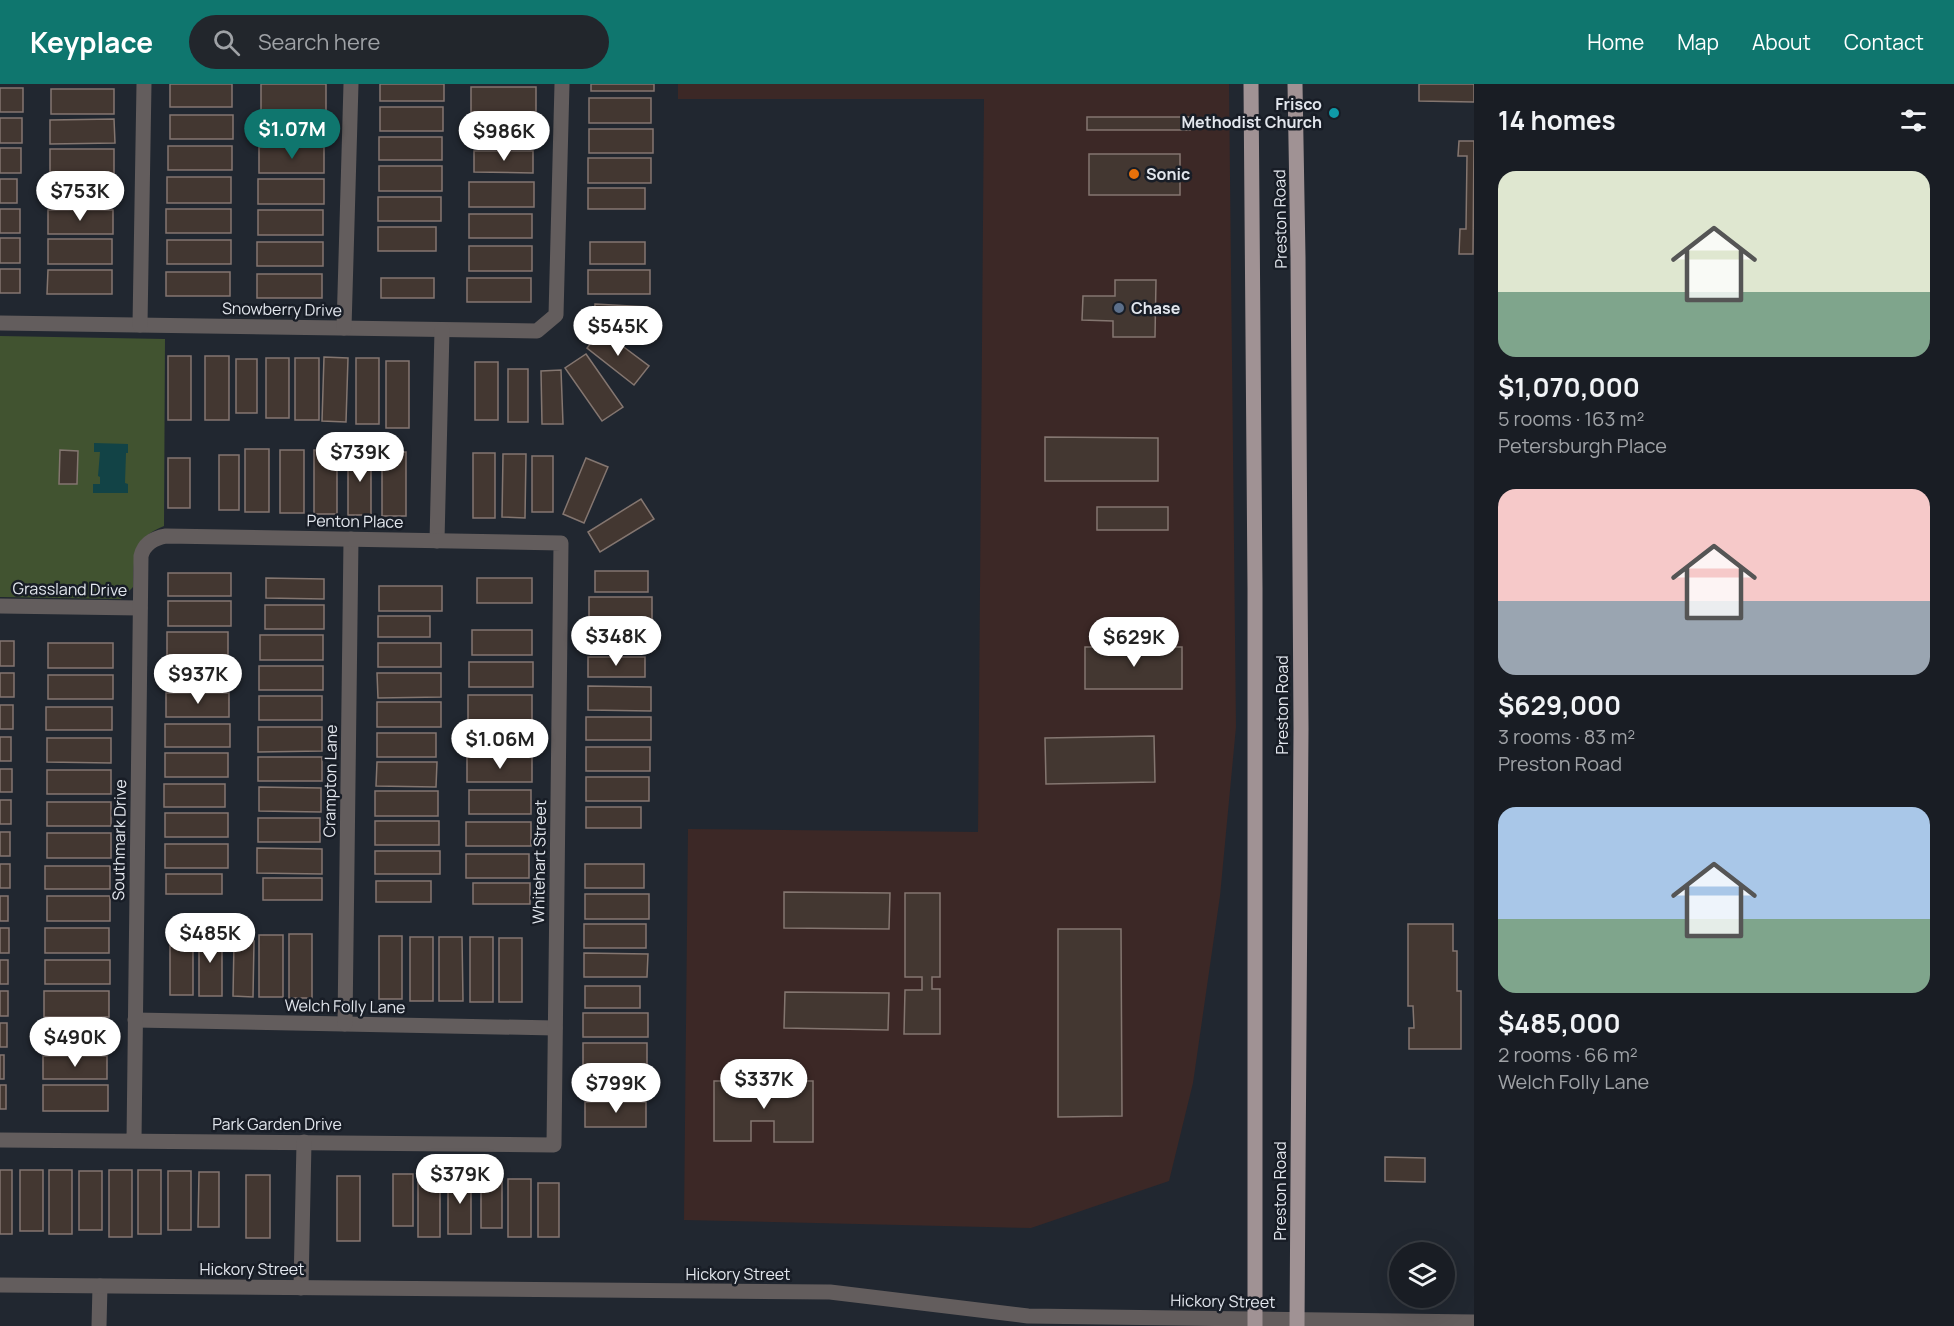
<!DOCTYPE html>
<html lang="en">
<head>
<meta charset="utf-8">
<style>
  body { margin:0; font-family:Manrope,sans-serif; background:#22262c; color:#f1f3f6; height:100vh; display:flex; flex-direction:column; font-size:22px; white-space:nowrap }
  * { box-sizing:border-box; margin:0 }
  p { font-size:20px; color:#9fa2a6 }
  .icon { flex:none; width:33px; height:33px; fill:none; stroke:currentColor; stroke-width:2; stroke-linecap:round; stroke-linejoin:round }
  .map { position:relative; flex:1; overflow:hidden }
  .side { display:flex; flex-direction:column; background:#191d24; width:480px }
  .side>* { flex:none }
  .fabs { position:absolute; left:1389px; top:1158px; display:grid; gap:12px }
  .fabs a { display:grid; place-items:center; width:66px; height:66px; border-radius:50%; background:#191d24; box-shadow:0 6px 24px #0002,0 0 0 2px #373b41; font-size:30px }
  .price { position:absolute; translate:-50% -51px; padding:0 14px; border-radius:21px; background:#fff; color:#222; font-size:20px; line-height:39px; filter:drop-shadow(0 2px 3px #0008) }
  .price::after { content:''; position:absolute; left:50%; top:36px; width:18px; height:14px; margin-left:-9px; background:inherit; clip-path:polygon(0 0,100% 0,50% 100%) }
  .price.selected { background:#0f766e; color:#fff }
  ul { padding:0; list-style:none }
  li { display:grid; align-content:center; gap:12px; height:318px; padding:0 24px }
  li span { display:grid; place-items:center; height:186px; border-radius:18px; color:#555 }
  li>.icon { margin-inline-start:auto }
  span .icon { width:108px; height:108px; fill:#fffc; stroke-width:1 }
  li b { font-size:26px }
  h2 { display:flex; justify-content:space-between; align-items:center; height:72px; padding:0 24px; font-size:26px }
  header { display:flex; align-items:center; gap:36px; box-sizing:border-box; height:84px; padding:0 30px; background:#0f766e; color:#fff }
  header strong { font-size:28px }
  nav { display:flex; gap:33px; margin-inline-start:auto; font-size:21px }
  .search { width:420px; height:54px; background:#22262c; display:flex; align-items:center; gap:15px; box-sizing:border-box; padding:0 21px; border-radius:33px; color:#9fa2a6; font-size:22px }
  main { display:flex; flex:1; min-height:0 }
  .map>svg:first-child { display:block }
  .commercial { fill:#3c2826 }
  .green { fill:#415330 }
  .water { fill:#124346 }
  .building { fill:#433731; stroke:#847670; stroke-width:1.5 }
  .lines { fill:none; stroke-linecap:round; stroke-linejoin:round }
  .minor { stroke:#635d5d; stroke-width:15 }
  .tertiary { stroke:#635d5d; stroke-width:15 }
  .primary { stroke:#a09294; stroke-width:15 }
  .culture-dot { fill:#0f9aa8; stroke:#181d26; stroke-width:2 }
  .food-dot { fill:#e8710a; stroke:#181d26; stroke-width:2 }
  .service-dot { fill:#5c6f8a; stroke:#181d26; stroke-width:2 }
  .labels { text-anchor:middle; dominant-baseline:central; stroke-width:5; stroke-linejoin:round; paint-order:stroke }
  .poi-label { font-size:16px; font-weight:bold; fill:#e2e6ed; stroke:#181d26; text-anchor:start }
  .street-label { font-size:16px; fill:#e2e6ed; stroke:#181d26 }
</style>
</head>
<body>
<header>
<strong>Keyplace</strong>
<div class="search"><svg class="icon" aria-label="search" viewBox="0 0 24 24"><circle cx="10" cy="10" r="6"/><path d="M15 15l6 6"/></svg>Search here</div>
<nav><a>Home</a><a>Map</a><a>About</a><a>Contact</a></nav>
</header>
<main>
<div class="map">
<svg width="1474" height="1242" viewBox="0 0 1474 1242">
  <rect width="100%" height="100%" fill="#212730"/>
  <path class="commercial" d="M 678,0 L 1229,0 L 1236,643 L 1220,812 L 1193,999 L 1169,1097 L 1031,1144 L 684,1136 L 688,745 L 978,748 L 984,15 L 678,15 Z"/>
  <path class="green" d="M 0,252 L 165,255 L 164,442 C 132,455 134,472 133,503 L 121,515 L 0,513 Z"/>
  <path class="water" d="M 94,359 L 128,360 L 128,369 L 126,369 L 125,399 L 128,400 L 128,409 L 93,409 L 93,400 L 100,400 L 100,393 L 98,392 L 100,368 L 94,368 Z"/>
  <g class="building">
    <rect x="170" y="0" width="62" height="23"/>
    <rect x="261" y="0" width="65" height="27"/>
    <rect x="380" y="0" width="64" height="17"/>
    <rect x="591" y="0" width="63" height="7"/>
    <path d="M 1419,0 L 1474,0 L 1474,18 L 1419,17 Z"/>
    <rect x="471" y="3" width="65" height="25"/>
    <rect x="0" y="4" width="23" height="24"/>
    <rect x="51" y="5" width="63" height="25"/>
    <rect x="589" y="14" width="62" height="25"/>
    <rect x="380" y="23" width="63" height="24"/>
    <rect x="170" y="31" width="63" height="24"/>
    <rect x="259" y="32" width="66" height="25"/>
    <rect x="1087" y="33" width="103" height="13"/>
    <rect x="0" y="34" width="22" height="25"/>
    <path d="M 114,35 L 115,59 L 50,60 L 50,36 Z"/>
    <rect x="474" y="35" width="60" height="26"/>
    <rect x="589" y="45" width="64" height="24"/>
    <rect x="379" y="53" width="63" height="23"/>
    <path d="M 1459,57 L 1474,57 L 1473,170 L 1459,170 L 1460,145 L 1466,145 L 1467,72 L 1458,72 Z"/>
    <rect x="168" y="62" width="64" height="24"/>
    <rect x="259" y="63" width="65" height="26"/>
    <rect x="0" y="64" width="21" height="25"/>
    <rect x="50" y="65" width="64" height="25"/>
    <path d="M 474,67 L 533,67 L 533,89 L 474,88 Z"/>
    <rect x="1089" y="70" width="91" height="41"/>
    <rect x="588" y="74" width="63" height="25"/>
    <rect x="379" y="82" width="63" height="25"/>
    <rect x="167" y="93" width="64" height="26"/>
    <rect x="0" y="95" width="17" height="24"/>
    <rect x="258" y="95" width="66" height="25"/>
    <rect x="49" y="96" width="64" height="24"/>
    <rect x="469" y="98" width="65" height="25"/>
    <rect x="588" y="104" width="57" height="21"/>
    <rect x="378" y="113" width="63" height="24"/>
    <rect x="0" y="125" width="20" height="24"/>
    <rect x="166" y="125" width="65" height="24"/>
    <rect x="48" y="126" width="65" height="24"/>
    <rect x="258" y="126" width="65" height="25"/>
    <rect x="469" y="130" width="63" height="24"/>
    <rect x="378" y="143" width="58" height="24"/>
    <rect x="0" y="154" width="20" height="25"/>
    <rect x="48" y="155" width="64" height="25"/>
    <rect x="167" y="156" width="64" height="24"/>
    <rect x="257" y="158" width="66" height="24"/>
    <rect x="590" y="158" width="55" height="22"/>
    <rect x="469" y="162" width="63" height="25"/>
    <rect x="0" y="185" width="20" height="24"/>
    <path d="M 48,186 L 112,186 L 112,210 L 47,210 Z"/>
    <rect x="588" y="186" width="62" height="24"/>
    <rect x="166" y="188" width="64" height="24"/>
    <rect x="257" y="190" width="65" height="24"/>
    <rect x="381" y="194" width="53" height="20"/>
    <rect x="467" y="194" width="64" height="24"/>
    <path d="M 1115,196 L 1156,196 L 1155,253 L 1113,253 L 1113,237 L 1082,236 L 1083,212 L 1115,212 Z"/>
    <path d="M 595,220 L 648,223 L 647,243 L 594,240 Z"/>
    <path d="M 601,246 L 649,282 L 634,301 L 587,264 Z"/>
    <path d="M 586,270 L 623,323 L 602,337 L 565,284 Z"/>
    <rect x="168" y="272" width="23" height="64"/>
    <rect x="205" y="272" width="24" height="64"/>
    <path d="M 324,273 L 348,274 L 346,338 L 322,337 Z"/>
    <rect x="266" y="274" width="23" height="60"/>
    <rect x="295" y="274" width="24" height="62"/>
    <rect x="356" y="274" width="23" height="66"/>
    <rect x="236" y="275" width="21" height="54"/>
    <rect x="386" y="277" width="23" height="67"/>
    <rect x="475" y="278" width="23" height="58"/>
    <rect x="508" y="285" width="20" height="53"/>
    <path d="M 561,286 L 563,340 L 542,340 L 541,287 Z"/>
    <path d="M 1045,353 L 1158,354 L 1158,397 L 1045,397 Z"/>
    <rect x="245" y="365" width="24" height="63"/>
    <path d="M 60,366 L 78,367 L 77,400 L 59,400 Z"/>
    <rect x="280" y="366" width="24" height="63"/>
    <rect x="314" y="366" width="23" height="64"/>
    <rect x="348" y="367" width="23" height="64"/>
    <rect x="382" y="368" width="24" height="64"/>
    <rect x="473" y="369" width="22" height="65"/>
    <path d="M 503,370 L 526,370 L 525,434 L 502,433 Z"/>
    <rect x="219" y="371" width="20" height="55"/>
    <rect x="532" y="372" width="21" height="56"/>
    <rect x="168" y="374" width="22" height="50"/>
    <path d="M 586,374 L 608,383 L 584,439 L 563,430 Z"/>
    <path d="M 641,415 L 654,435 L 600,468 L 588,448 Z"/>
    <rect x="1097" y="423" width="71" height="23"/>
    <rect x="595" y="487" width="53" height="21"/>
    <rect x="168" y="489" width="63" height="23"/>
    <path d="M 266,494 L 324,495 L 324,515 L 266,514 Z"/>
    <rect x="477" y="494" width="55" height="25"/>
    <rect x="379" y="502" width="63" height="25"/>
    <rect x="589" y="513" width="63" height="26"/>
    <rect x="168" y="517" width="63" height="25"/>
    <rect x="265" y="521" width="59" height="24"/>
    <rect x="378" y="532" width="52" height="21"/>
    <rect x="588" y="543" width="63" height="25"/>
    <rect x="472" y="546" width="60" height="25"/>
    <rect x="167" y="548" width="61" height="25"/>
    <rect x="260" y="551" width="63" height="25"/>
    <rect x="0" y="557" width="14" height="25"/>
    <rect x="48" y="559" width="65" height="25"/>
    <rect x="378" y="559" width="63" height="24"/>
    <rect x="1085" y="563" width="97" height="42"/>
    <rect x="588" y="573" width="57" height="20"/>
    <rect x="469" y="578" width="64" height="25"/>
    <rect x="167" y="579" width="63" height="23"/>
    <rect x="259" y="582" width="64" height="24"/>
    <rect x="0" y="589" width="14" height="24"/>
    <path d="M 377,589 L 441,589 L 441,613 L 378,614 Z"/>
    <rect x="48" y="591" width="65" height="24"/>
    <path d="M 588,602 L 651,603 L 651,627 L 588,626 Z"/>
    <rect x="166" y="609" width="63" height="24"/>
    <rect x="468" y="611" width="64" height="25"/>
    <rect x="259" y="612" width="63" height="24"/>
    <rect x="377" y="618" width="64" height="25"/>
    <rect x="0" y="621" width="13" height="24"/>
    <rect x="46" y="623" width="66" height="23"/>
    <rect x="586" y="633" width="65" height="23"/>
    <rect x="165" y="640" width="65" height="23"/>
    <rect x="468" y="642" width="64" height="24"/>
    <path d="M 258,643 L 322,643 L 322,667 L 258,668 Z"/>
    <rect x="377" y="649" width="59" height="24"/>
    <path d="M 1154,652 L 1155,698 L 1046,700 L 1045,654 Z"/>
    <rect x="0" y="653" width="11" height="24"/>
    <path d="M 47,654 L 111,654 L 111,679 L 47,678 Z"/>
    <rect x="586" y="663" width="64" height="24"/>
    <rect x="165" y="669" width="63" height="24"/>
    <rect x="258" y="673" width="64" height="24"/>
    <rect x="467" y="673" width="65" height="25"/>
    <path d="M 377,678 L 437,678 L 436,703 L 376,702 Z"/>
    <rect x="0" y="685" width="12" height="23"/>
    <rect x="47" y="686" width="64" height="24"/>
    <rect x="586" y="693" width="63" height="24"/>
    <rect x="164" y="700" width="61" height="23"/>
    <path d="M 259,703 L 321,704 L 321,728 L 259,727 Z"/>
    <rect x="469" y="706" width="62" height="24"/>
    <rect x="375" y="707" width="63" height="25"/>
    <rect x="0" y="716" width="11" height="24"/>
    <rect x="47" y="718" width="64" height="24"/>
    <rect x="586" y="723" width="55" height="21"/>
    <rect x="165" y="729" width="63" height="24"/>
    <rect x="258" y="734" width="62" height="24"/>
    <rect x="375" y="737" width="64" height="24"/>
    <rect x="466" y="738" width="65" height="24"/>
    <rect x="0" y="748" width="10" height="24"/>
    <rect x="47" y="749" width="64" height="25"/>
    <rect x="165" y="760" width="63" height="24"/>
    <path d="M 257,764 L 322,765 L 322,790 L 257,789 Z"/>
    <rect x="375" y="767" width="65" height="23"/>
    <rect x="466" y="770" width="63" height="24"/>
    <rect x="0" y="780" width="10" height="24"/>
    <rect x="585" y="780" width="59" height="24"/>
    <rect x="45" y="782" width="65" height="23"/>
    <rect x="166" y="790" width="56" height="20"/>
    <rect x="263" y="794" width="59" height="22"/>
    <rect x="376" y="797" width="55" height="21"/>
    <rect x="473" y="799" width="57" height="21"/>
    <path d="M 784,808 L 890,809 L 889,845 L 784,844 Z"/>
    <path d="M 905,809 L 940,809 L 940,893 L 932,893 L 932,905 L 940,905 L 940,950 L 904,950 L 905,906 L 922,906 L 922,893 L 905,893 Z"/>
    <rect x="585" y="810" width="64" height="25"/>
    <rect x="0" y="812" width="8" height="25"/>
    <rect x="47" y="812" width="63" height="25"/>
    <rect x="584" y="840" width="62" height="24"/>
    <path d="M 1408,840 L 1453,840 L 1453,867 L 1457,867 L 1457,907 L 1461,907 L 1461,965 L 1409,965 L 1409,944 L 1414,944 L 1413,922 L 1408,922 Z"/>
    <rect x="0" y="844" width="9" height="25"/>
    <rect x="45" y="844" width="64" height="25"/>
    <path d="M 1058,845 L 1121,845 L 1122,1032 L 1058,1033 Z"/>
    <rect x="199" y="848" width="23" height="64"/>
    <rect x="170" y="849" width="23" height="62"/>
    <rect x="289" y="850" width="23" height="64"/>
    <rect x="259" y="851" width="24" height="62"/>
    <rect x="379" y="852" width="23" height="63"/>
    <rect x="410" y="853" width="23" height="64"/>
    <path d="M 439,853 L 462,853 L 463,917 L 439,917 Z"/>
    <rect x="470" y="853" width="23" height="65"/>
    <rect x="499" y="854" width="23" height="64"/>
    <path d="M 234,857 L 254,857 L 253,913 L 233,912 Z"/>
    <path d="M 584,869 L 648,870 L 647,893 L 584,893 Z"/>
    <rect x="0" y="876" width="8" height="24"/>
    <rect x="45" y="876" width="65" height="24"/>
    <rect x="585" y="902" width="55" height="22"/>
    <rect x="0" y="907" width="8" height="25"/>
    <rect x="44" y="907" width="65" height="26"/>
    <path d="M 785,908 L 889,909 L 888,946 L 784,944 Z"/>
    <rect x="583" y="929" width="65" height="24"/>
    <rect x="0" y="939" width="7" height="24"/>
    <rect x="45" y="940" width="63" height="24"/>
    <rect x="583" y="959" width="64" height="24"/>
    <rect x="0" y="971" width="4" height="24"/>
    <rect x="43" y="972" width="64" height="23"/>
    <path d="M 582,988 L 645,989 L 644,1015 L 582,1015 Z"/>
    <path d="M 714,997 L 813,997 L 813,1058 L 774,1058 L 774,1037 L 751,1037 L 751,1057 L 714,1057 Z"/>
    <rect x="0" y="1001" width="6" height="24"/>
    <rect x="43" y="1001" width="65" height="26"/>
    <rect x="585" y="1018" width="61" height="25"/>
    <path d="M 1385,1073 L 1425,1074 L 1425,1098 L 1385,1097 Z"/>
    <rect x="0" y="1086" width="12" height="64"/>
    <rect x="20" y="1086" width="23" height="61"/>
    <rect x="49" y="1086" width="23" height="64"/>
    <rect x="109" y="1086" width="23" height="67"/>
    <rect x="138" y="1086" width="23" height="64"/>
    <rect x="79" y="1087" width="23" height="59"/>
    <rect x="168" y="1087" width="23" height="59"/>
    <path d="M 199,1088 L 219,1088 L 219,1143 L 198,1143 Z"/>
    <rect x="393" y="1090" width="20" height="52"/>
    <rect x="418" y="1090" width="22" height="63"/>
    <rect x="246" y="1091" width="24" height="63"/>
    <rect x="448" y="1091" width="23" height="59"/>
    <rect x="481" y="1091" width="21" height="53"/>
    <rect x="337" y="1092" width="23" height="65"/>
    <rect x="508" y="1095" width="23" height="58"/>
    <rect x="538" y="1099" width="21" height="54"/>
  </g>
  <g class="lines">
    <g class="minor">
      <path d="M 0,239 L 537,247 L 556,231 L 562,0"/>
      <path d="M 140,241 L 144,0"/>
      <path d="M 344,244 L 351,0"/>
      <path d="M 437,457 L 442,246"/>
      <path d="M 0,522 L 140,524"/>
      <path d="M 135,936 L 555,944"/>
      <path d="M 345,940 L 351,455"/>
      <path d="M 0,1056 L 554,1061 L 561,459 L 166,452 C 154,454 144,460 141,472 L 134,1057"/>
      <path d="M 301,1204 L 304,1058"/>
      <path d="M 99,1242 L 100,1202"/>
    </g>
    <path class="tertiary" d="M 0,1201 L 830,1208 L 1028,1232 L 1474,1238"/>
    <g class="primary">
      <path d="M 1251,0 L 1255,504 L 1255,1242"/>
      <path d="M 1295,0 L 1298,173 L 1301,644 L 1297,1242"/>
    </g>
  </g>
  <circle class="culture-dot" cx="1334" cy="29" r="6"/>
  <circle class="food-dot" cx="1134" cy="90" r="6"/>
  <circle class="service-dot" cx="1119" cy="224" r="6"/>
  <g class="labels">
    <g class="poi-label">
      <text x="1322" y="20" text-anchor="end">Frisco<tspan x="1322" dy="18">Methodist Church</tspan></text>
      <text x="1146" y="90">Sonic</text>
      <text x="1131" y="224">Chase</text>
    </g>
    <g class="street-label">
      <text transform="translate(1280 135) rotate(-91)">Preston Road</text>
      <text transform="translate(282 225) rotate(1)">Snowberry Drive</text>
      <text transform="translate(355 437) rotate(1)">Penton Place</text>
      <text transform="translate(70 505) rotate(1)">Grassland Drive</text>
      <text transform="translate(1282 621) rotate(-90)">Preston Road</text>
      <text transform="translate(330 697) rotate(-89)">Crampton Lane</text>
      <text transform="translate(119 756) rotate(-89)">Southmark Drive</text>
      <text transform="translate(539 778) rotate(-89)">Whitehart Street</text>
      <text transform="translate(345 922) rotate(1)">Welch Folly Lane</text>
      <text x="277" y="1040">Park Garden Drive</text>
      <text transform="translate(1280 1107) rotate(-90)">Preston Road</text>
      <text x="252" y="1185">Hickory Street</text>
      <text x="738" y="1190">Hickory Street</text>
      <text transform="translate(1223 1217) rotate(1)">Hickory Street</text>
    </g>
  </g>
</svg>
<div class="fabs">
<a><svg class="icon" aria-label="layers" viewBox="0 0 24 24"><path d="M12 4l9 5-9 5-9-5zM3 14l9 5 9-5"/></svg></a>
</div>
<b class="price selected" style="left:292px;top:76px">$1.07M</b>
<b class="price" style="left:504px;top:78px">$986K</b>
<b class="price" style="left:80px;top:138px">$753K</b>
<b class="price" style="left:618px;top:273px">$545K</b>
<b class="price" style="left:360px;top:399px">$739K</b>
<b class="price" style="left:616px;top:583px">$348K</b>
<b class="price" style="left:1134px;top:584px">$629K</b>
<b class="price" style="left:198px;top:621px">$937K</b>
<b class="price" style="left:500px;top:686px">$1.06M</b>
<b class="price" style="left:210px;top:880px">$485K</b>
<b class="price" style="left:75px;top:984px">$490K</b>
<b class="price" style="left:764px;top:1026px">$337K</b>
<b class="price" style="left:616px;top:1030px">$799K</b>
<b class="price" style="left:460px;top:1121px">$379K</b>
</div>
<section class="side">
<h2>14 homes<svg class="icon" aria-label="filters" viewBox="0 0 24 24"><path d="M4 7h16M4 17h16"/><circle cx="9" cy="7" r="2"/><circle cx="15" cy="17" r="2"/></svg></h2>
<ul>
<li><span style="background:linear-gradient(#dfe7d0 65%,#7fa58c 0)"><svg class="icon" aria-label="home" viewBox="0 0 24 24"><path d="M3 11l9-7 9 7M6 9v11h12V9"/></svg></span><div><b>$1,070,000</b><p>5 rooms · 163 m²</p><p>Petersburgh Place</p></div></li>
<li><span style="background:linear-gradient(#f6c9c9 60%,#9aa5b1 0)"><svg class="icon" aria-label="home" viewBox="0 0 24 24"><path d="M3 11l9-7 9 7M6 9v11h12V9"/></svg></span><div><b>$629,000</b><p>3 rooms · 83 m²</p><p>Preston Road</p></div></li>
<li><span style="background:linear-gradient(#a9c7e8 60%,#7fa58c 0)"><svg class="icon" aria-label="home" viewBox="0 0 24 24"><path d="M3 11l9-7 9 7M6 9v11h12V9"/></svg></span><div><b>$485,000</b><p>2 rooms · 66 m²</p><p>Welch Folly Lane</p></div></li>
</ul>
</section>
</main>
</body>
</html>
